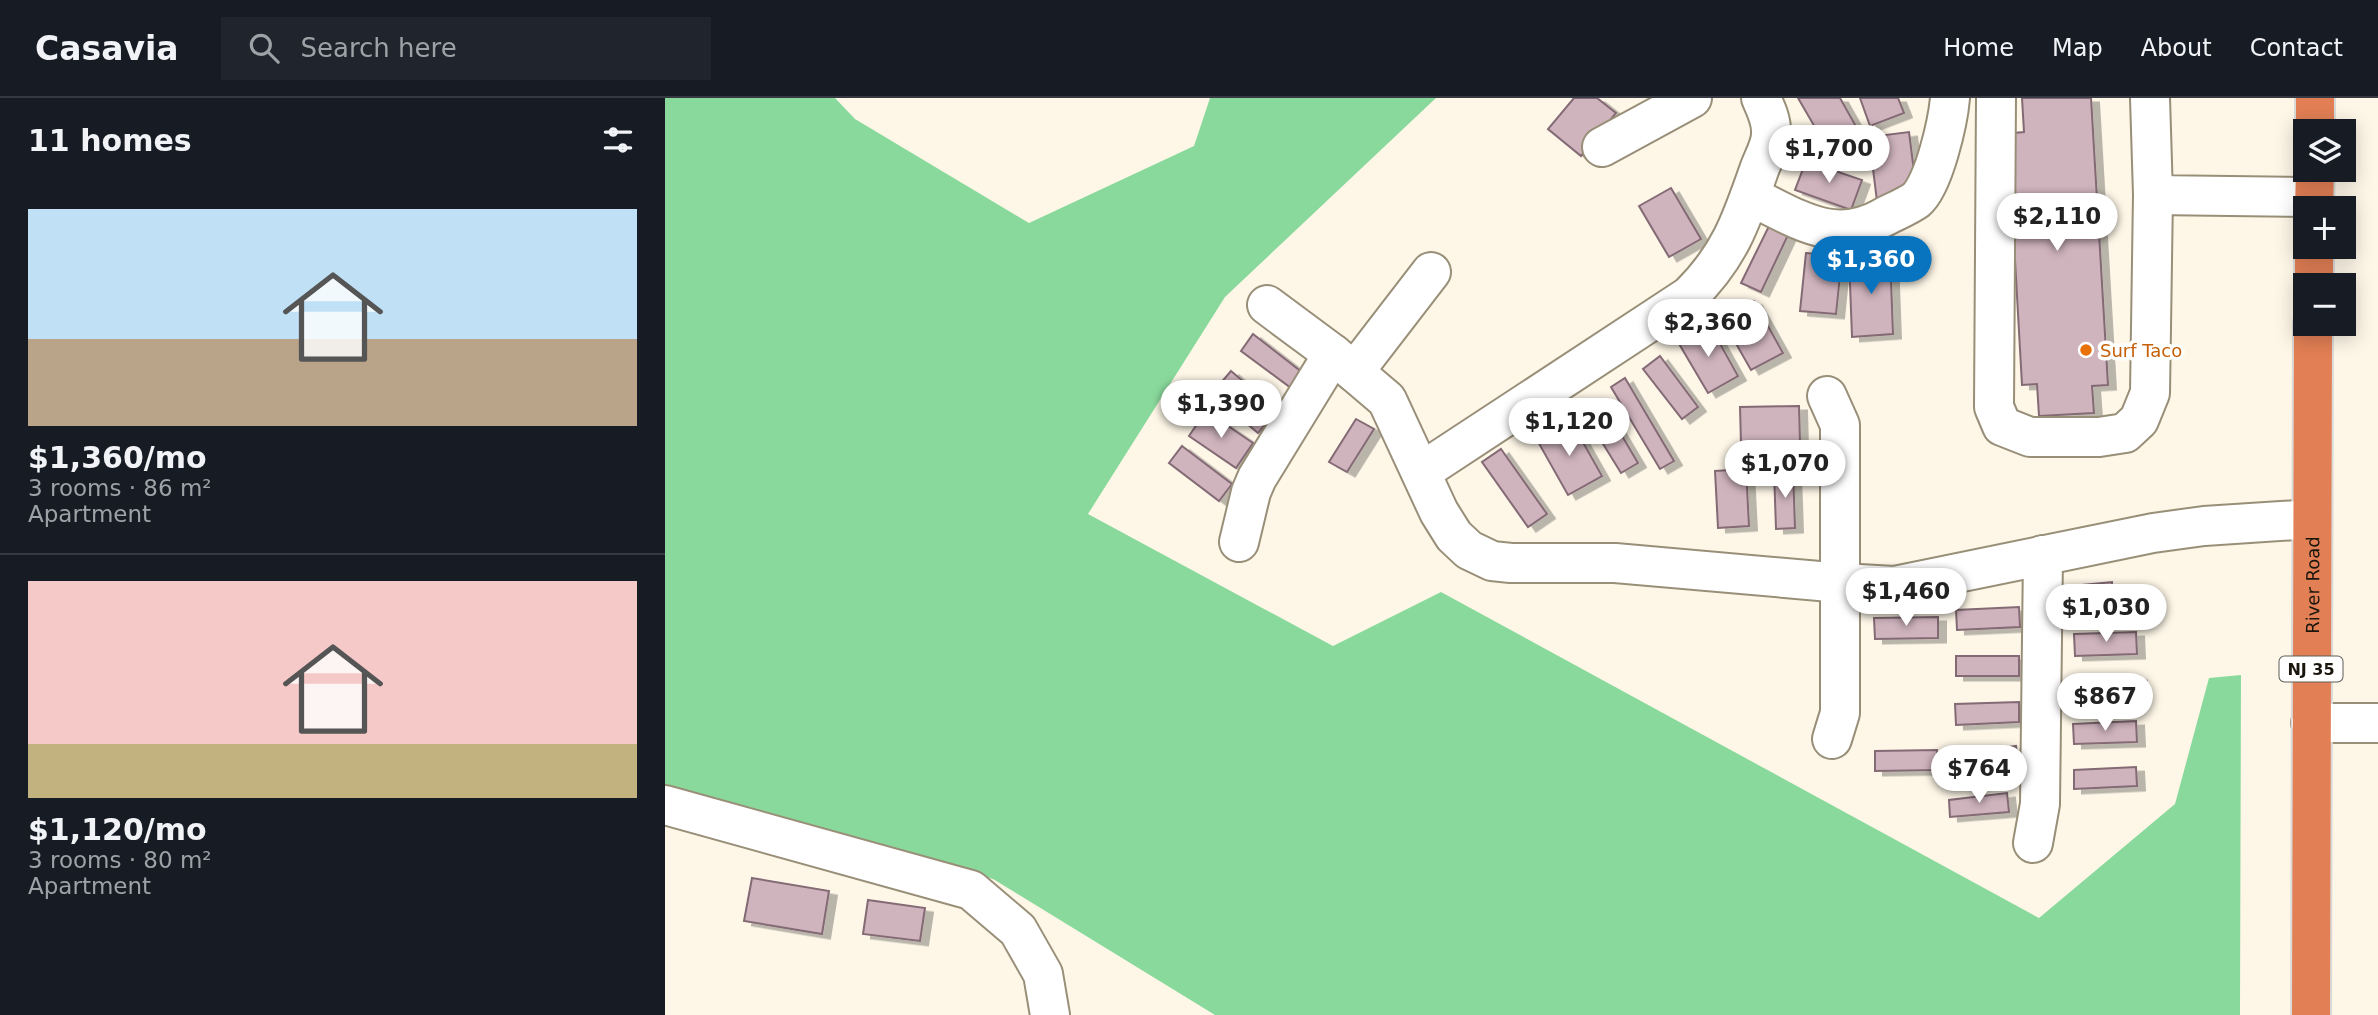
<!DOCTYPE html>
<html lang="en">
<head>
<meta charset="utf-8">
<style>
  body { margin:0; font-family:"DejaVu Sans",sans-serif; background:#20242c; color:#f1f3f6; height:100vh; display:flex; flex-direction:column; font-size:26px; white-space:nowrap }
  * { box-sizing:border-box; margin:0 }
  p { font-size:23px; color:#9ea1a6 }
  .icon { flex:none; width:38px; height:38px; fill:none; stroke:currentColor; stroke-width:2; stroke-linecap:round; stroke-linejoin:round }
  .map { position:relative; flex:1; overflow:hidden }
  .drawer { display:flex; flex-direction:column; background:#171b24; width:665px }
  .drawer>* { flex:none }
  .fabs { position:absolute; left:1628px; top:21px; display:grid; gap:14px }
  .fabs a { display:grid; place-items:center; width:63px; height:63px; border-radius:0px; background:#171b24; box-shadow:0 4px 18px #0003; font-size:35px }
  .price { position:absolute; translate:-50% -60px; padding:0 16px; border-radius:24px; background:#fff; color:#222; font-size:23px; line-height:46px; filter:drop-shadow(0 2px 4px #0008) }
  .price::after { content:''; position:absolute; left:50%; top:42px; width:21px; height:16px; margin-left:-10px; background:inherit; clip-path:polygon(0 0,100% 0,50% 100%) }
  .price.active { background:#0874bf; color:#fff }
  ul { padding:0; list-style:none }
  li { display:grid; align-content:center; gap:14px; height:371px; padding:0 28px }
  li+li { border-top:2px solid #363941 }
  li span { display:grid; place-items:center; height:217px; border-radius:0px; color:#555 }
  li>.icon { margin-inline-start:auto }
  span .icon { width:126px; height:126px; fill:#fffc; stroke-width:1 }
  li b { font-size:30px }
  h2 { display:flex; justify-content:space-between; align-items:center; height:84px; padding:0 28px; font-size:30px }
  header { display:flex; align-items:center; gap:42px; box-sizing:border-box; height:98px; padding:0 35px; background:#171b24; border-bottom:2px solid #363941 }
  header strong { font-size:33px }
  nav { display:flex; gap:38px; margin-inline-start:auto; font-size:24px }
  .search { width:490px; height:63px; background:#20242c; display:flex; align-items:center; gap:18px; box-sizing:border-box; padding:0 24px; border-radius:0px; color:#9ea1a6; font-size:26px }
  main { display:flex; flex:1; min-height:0 }
  .map>svg:first-child { display:block }
  .forest { fill:#8ad99c }
  .building { fill:#cfb3bd; stroke:#836a74; stroke-width:2; filter:url(#shadow) }
  .lines { fill:none; stroke-linecap:round; stroke-linejoin:round }
  .minor-casing { stroke:#998f78; stroke-width:42 }
  .highway-casing { stroke:#dadad8; stroke-width:42 }
  .minor { stroke:#fff; stroke-width:38 }
  .highway { stroke:#e27f55; stroke-width:38 }
  .food-dot { fill:#e8710a; stroke:#fff; stroke-width:2.5 }
  .labels { text-anchor:middle; dominant-baseline:central; stroke-width:7; stroke-linejoin:round; paint-order:stroke }
  .shield { fill:#fff; stroke:#5f5c56; stroke-width:2 }
  .shield-label { font-size:16px; font-weight:bold; fill:#1a160d }
  .food-label { font-size:18px; fill:#c56008; stroke:#fff; text-anchor:start }
  .street-label { font-size:18px; fill:#1a160d; stroke:#fff }
</style>
</head>
<body>
<header>
<strong>Casavia</strong>
<div class="search"><svg class="icon" aria-label="search" viewBox="0 0 24 24"><circle cx="10" cy="10" r="6"/><path d="M15 15l6 6"/></svg>Search here</div>
<nav><a>Home</a><a>Map</a><a>About</a><a>Contact</a></nav>
</header>
<main>
<section class="drawer">
<h2>11 homes<svg class="icon" aria-label="filters" viewBox="0 0 24 24"><path d="M4 7h16M4 17h16"/><circle cx="9" cy="7" r="2"/><circle cx="15" cy="17" r="2"/></svg></h2>
<ul>
<li><span style="background:linear-gradient(#bfe0f5 60%,#b9a48a 0)"><svg class="icon" aria-label="home" viewBox="0 0 24 24"><path d="M3 11l9-7 9 7M6 9v11h12V9"/></svg></span><div><b>$1,360/mo</b><p>3 rooms · 86 m²</p><p>Apartment</p></div></li>
<li><span style="background:linear-gradient(#f6c9c9 75%,#c2b280 0)"><svg class="icon" aria-label="home" viewBox="0 0 24 24"><path d="M3 11l9-7 9 7M6 9v11h12V9"/></svg></span><div><b>$1,120/mo</b><p>3 rooms · 80 m²</p><p>Apartment</p></div></li>
</ul>
</section>
<div class="map">
<svg width="1713" height="917" viewBox="0 0 1713 917">
  <defs>
    <filter id="shadow"><feDropShadow dx="8" dy="4.5" stdDeviation="0" flood-color="#0004"/></filter>
  </defs>
  <rect width="100%" height="100%" fill="#fef7e8"/>
  <path class="forest" d="M 0,0 L 170,0 L 190,21 L 364,125 L 529,48 L 545,0 L 771,0 L 560,199 L 423,416 L 668,548 L 776,494 L 1374,820 L 1510,706 L 1544,580 L 1576,577 L 1575,917 L 550,917 L 328,781 L 0,691 Z"/>
  <g class="building">
    <path d="M 909,0 L 932,0 L 951,15 L 916,58 L 883,31 Z"/>
    <path d="M 1133,0 L 1175,0 L 1193,32 L 1162,50 Z"/>
    <path d="M 1195,0 L 1233,0 L 1239,15 L 1205,28 Z"/>
    <path d="M 1357,0 L 1426,0 L 1443,287 L 1427,288 L 1429,315 L 1374,318 L 1372,286 L 1357,287 L 1350,162 L 1345,162 L 1337,36 L 1359,34 Z"/>
    <path d="M 1244,34 L 1252,97 L 1212,103 L 1204,39 Z"/>
    <path d="M 1141,63 L 1197,82 L 1186,112 L 1130,92 Z"/>
    <path d="M 1006,90 L 1036,141 L 1004,159 L 974,108 Z"/>
    <path d="M 1104,128 L 1123,137 L 1096,194 L 1076,185 Z"/>
    <path d="M 1141,155 L 1177,158 L 1171,216 L 1135,213 Z"/>
    <path d="M 1225,157 L 1228,236 L 1187,239 L 1184,159 Z"/>
    <path d="M 1089,203 L 1118,255 L 1086,272 L 1057,221 Z"/>
    <path d="M 1044,226 L 1073,278 L 1043,295 L 1013,244 Z"/>
    <path d="M 588,236 L 638,275 L 626,290 L 576,253 Z"/>
    <path d="M 995,258 L 1033,309 L 1017,321 L 978,271 Z"/>
    <path d="M 566,273 L 612,312 L 593,335 L 574,319 L 576,316 L 549,293 Z"/>
    <path d="M 960,280 L 1009,363 L 995,371 L 946,289 Z"/>
    <path d="M 937,304 L 973,365 L 956,375 L 919,315 Z"/>
    <path d="M 1134,308 L 1135,344 L 1076,346 L 1075,309 Z"/>
    <path d="M 541,313 L 588,345 L 571,370 L 524,338 Z"/>
    <path d="M 691,321 L 709,331 L 682,374 L 664,364 Z"/>
    <path d="M 906,323 L 937,378 L 903,397 L 872,342 Z"/>
    <path d="M 517,348 L 567,386 L 554,403 L 504,365 Z"/>
    <path d="M 836,351 L 882,416 L 863,429 L 817,364 Z"/>
    <path d="M 1081,371 L 1084,428 L 1053,430 L 1050,373 Z"/>
    <path d="M 1128,372 L 1130,430 L 1111,431 L 1109,373 Z"/>
    <path d="M 1447,484 L 1447,493 L 1466,491 L 1468,510 L 1409,515 L 1407,488 Z"/>
    <path d="M 1354,509 L 1355,529 L 1292,532 L 1291,512 Z"/>
    <path d="M 1273,519 L 1273,540 L 1210,541 L 1209,520 Z"/>
    <path d="M 1471,534 L 1472,556 L 1410,558 L 1409,536 Z"/>
    <rect x="1291" y="558" width="63" height="20"/>
    <path d="M 1474,578 L 1475,599 L 1409,602 L 1408,580 Z"/>
    <path d="M 1354,604 L 1354,624 L 1291,627 L 1290,606 Z"/>
    <path d="M 1471,623 L 1472,644 L 1409,646 L 1408,626 Z"/>
    <path d="M 1351,648 L 1354,667 L 1292,677 L 1289,657 Z"/>
    <path d="M 1272,652 L 1273,672 L 1210,673 L 1210,653 Z"/>
    <path d="M 1471,669 L 1472,688 L 1409,691 L 1409,672 Z"/>
    <path d="M 1342,695 L 1344,714 L 1285,719 L 1284,702 Z"/>
    <path d="M 87,780 L 164,793 L 157,836 L 79,823 Z"/>
    <path d="M 203,802 L 260,810 L 255,843 L 198,836 Z"/>
  </g>
  <g class="lines">
    <defs>
      <g id="minor">
        <path d="M 1331,0 L 1329,309 L 1337,328 L 1365,339 L 1434,339 L 1460,335 L 1474,322 L 1485,295 L 1488,97"/>
        <path d="M 1485,0 L 1488,97 L 1649,99"/>
        <path d="M 937,49 L 1027,0"/>
        <path d="M 1085,98 C 1109,109 1134,125 1160,130 C 1181,134 1199,130 1217,120 C 1228,114 1241,109 1251,102 C 1269,87 1283,23 1285,0"/>
        <path d="M 602,207 L 668,256 L 722,302 L 774,414 L 789,438 L 804,452 L 827,463 L 846,465 L 950,465 L 1177,485 L 1229,488 L 1488,435 L 1539,428 L 1647,421"/>
        <path d="M 689,274 L 766,174"/>
        <path d="M 1162,298 L 1175,327 L 1175,615 L 1167,641"/>
        <path d="M 756,374 L 1024,198 C 1064,159 1076,124 1094,72 C 1098,61 1106,47 1106,36 C 1107,23 1101,11 1096,0"/>
        <path d="M 574,444 L 586,394 L 592,380 L 668,256"/>
        <path d="M 1646,625 L 1713,625"/>
        <path d="M 0,707 L 306,792 L 353,832 L 378,876 L 385,917"/>
        <path d="M 1368,745 L 1375,706 L 1378,457"/>
      </g>
      <g id="highway">
        <path d="M 1650,33 L 1650,0"/>
        <path d="M 1649,110 L 1650,72"/>
        <path d="M 1649,187 L 1649,149"/>
        <path id="s1" d="M 1646,917 L 1648,226"/>
      </g>
    </defs>
    <use href="#minor" class="minor-casing"/>
    <use href="#highway" class="highway-casing"/>
    <use href="#minor" class="minor"/>
    <use href="#highway" class="highway"/>
  </g>
  <circle class="food-dot" cx="1421" cy="252" r="7"/>
  <g class="labels">
    <rect class="shield" x="1614.5" y="558.5" width="63" height="25" rx="5"/>
    <g class="shield-label">
      <text x="1646" y="571">NJ 35</text>
    </g>
    <g class="food-label">
      <text x="1435" y="252">Surf Taco</text>
    </g>
    <g class="street-label">
      <text stroke="none"><textPath href="#s1" startOffset="430">River Road</textPath></text>
    </g>
  </g>
</svg>
<div class="fabs">
<a><svg class="icon" aria-label="layers" viewBox="0 0 24 24"><path d="M12 4l9 5-9 5-9-5zM3 14l9 5 9-5"/></svg></a>
<a>+</a>
<a>−</a>
</div>
<b class="price" style="left:1164px;top:87px">$1,700</b>
<b class="price" style="left:1392px;top:155px">$2,110</b>
<b class="price active" style="left:1206px;top:198px">$1,360</b>
<b class="price" style="left:1043px;top:261px">$2,360</b>
<b class="price" style="left:556px;top:342px">$1,390</b>
<b class="price" style="left:904px;top:360px">$1,120</b>
<b class="price" style="left:1120px;top:402px">$1,070</b>
<b class="price" style="left:1241px;top:530px">$1,460</b>
<b class="price" style="left:1441px;top:546px">$1,030</b>
<b class="price" style="left:1440px;top:635px">$867</b>
<b class="price" style="left:1314px;top:707px">$764</b>
</div>
</main>
</body>
</html>
